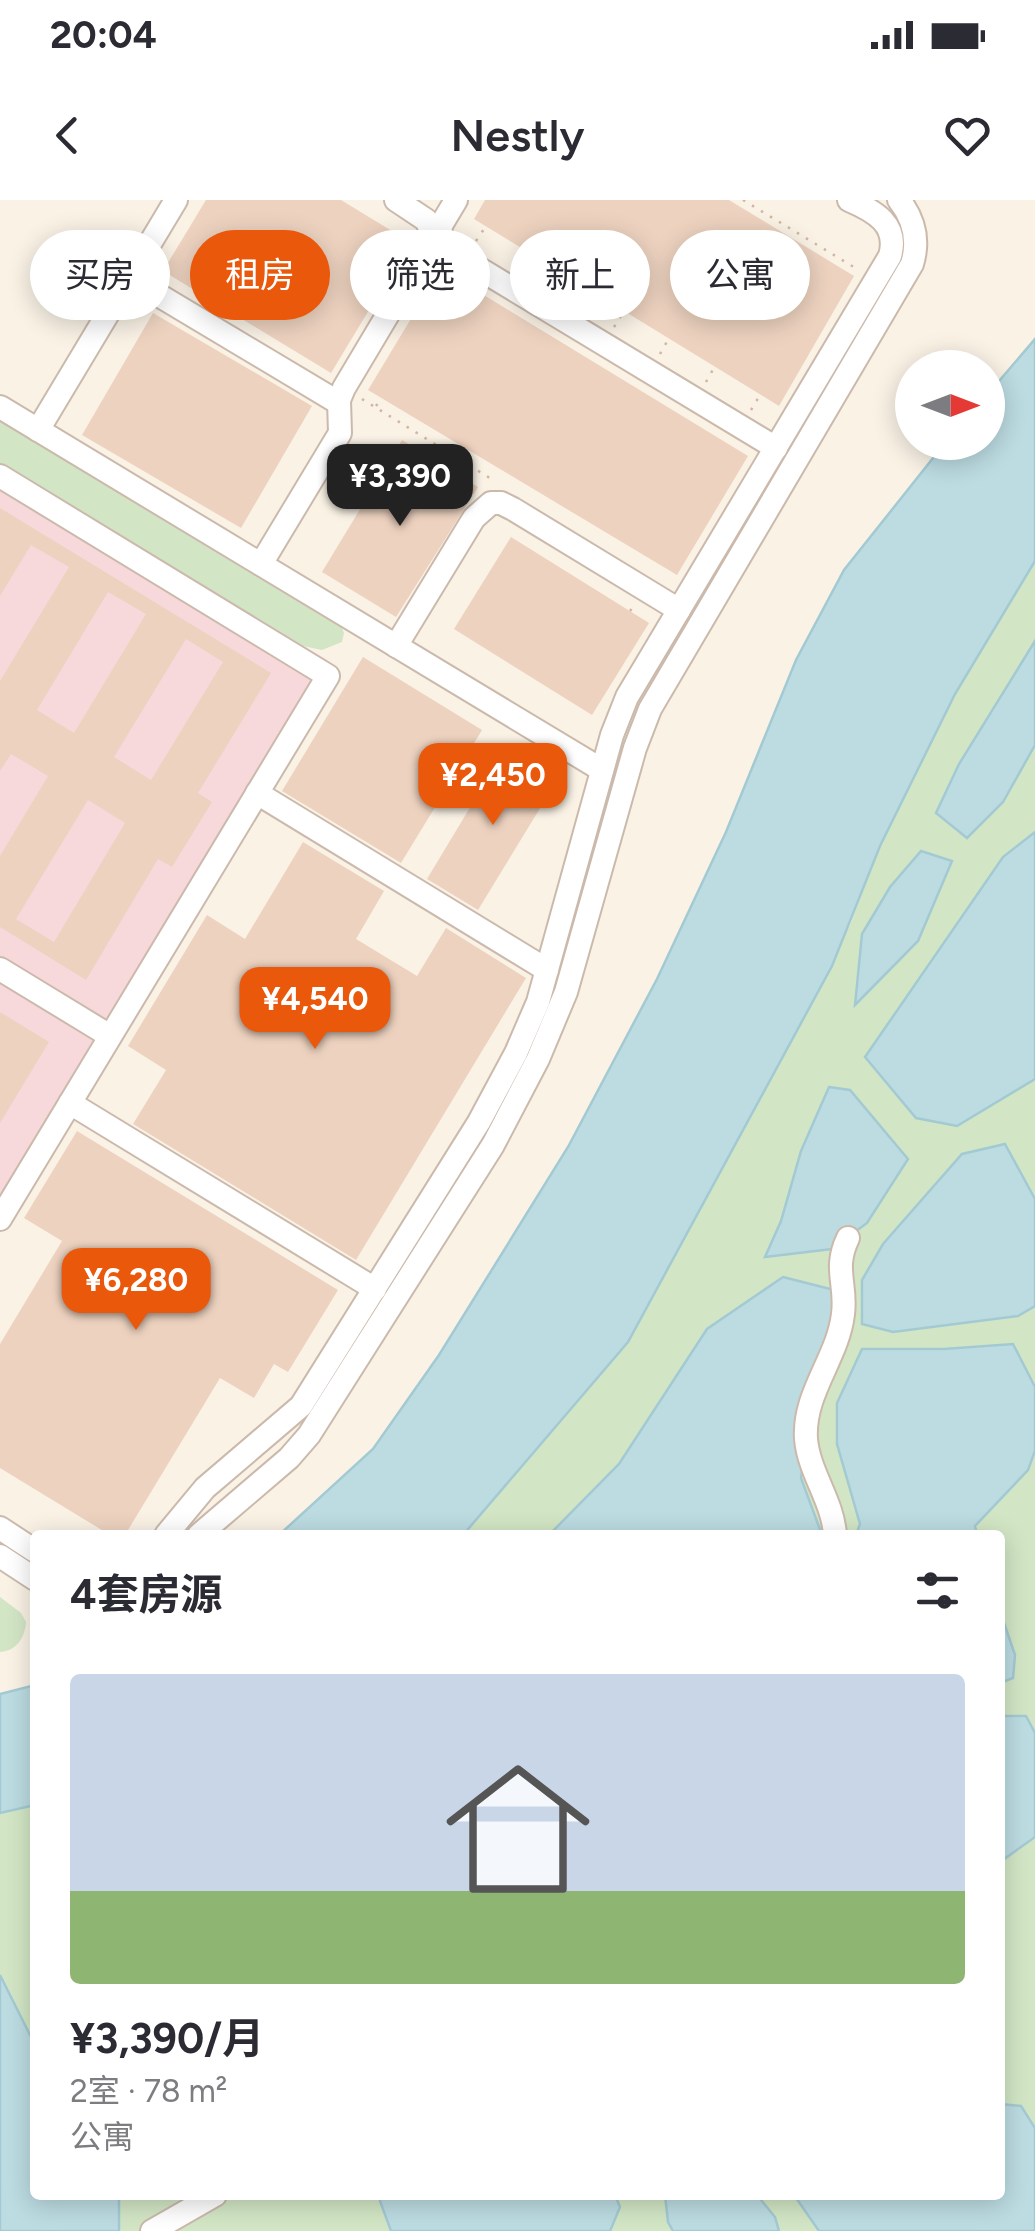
<!DOCTYPE html>
<html lang="zh">
<head>
<meta charset="utf-8">
<style>
  body { margin:0; font-family:Figtree,"Noto Sans SC",sans-serif; background:#f2f2f3; color:#2b2b33; height:100vh; display:flex; flex-direction:column; font-size:38px; white-space:nowrap }
  * { box-sizing:border-box; margin:0 }
  p { font-size:32px; color:#7c7c81 }
  .icon { flex:none; width:55px; height:55px; fill:none; stroke:currentColor; stroke-width:2; stroke-linecap:round; stroke-linejoin:round }
  .map { position:relative; flex:1; overflow:hidden }
  .sheet { position:absolute; left:30px; top:1330px; width:975px; height:670px; display:flex; flex-direction:column; background:#fff; border-radius:10px; box-shadow:0 5px 25px #0003 }
  .sheet>* { flex:none }
  .top-card { position:absolute; left:30px; top:30px; width:975px; height:90px; display:flex; gap:20px }
  .needle { width:65px; rotate:90deg }
  .tools { position:absolute; left:895px; top:150px; display:grid; gap:20px }
  .tools a { display:grid; place-items:center; width:110px; height:110px; border-radius:50%; background:#fff; box-shadow:0 5px 25px #0003; font-size:50px }
  .price { position:absolute; translate:-50% -85px; padding:0 22px; border-radius:20px; background:#ea580c; color:#fff; font-size:32px; line-height:65px; filter:drop-shadow(0 2px 5px #0008) }
  .price::after { content:''; position:absolute; left:50%; top:60px; width:30px; height:22px; margin-left:-15px; background:inherit; clip-path:polygon(0 0,100% 0,50% 100%) }
  .price.selected { background:#222; color:#fff }
  ul { padding:0; list-style:none }
  li { display:grid; align-content:center; gap:20px; height:530px; padding:0 40px }
  li+li { border-top:2px solid #e1e1e2 }
  li span { display:grid; place-items:center; height:310px; border-radius:10px; color:#555 }
  li>.icon { margin-inline-start:auto }
  span .icon { width:180px; height:180px; fill:#fffc; stroke-width:1 }
  li b { font-size:42px }
  h2 { display:flex; justify-content:space-between; align-items:center; height:120px; padding:0 40px; font-size:42px }
  .tag { padding:0 35px; border-radius:45px; background:#fff; box-shadow:0 5px 25px #0003; font-size:35px; line-height:90px }
  .tag.selected { background:#ea580c; color:#fff }
  .status { display:flex; justify-content:space-between; align-items:center; height:70px; padding:0 50px; background:#fff; direction:ltr }
  .status svg { height:28px; fill:currentColor }
  header { display:flex; justify-content:space-between; align-items:center; height:130px; padding:0 40px; background:#fff; font-size:45px; font-weight:600 }
  .map>svg:first-child { display:block }
  .medical { fill:#f7d9dc }
  .green { fill:#d2e6c5 }
  .water { fill:#bcdce2; stroke:#a3cad3; stroke-width:2.5 }
  .building { fill:#edd2bf; fill-rule:evenodd }
  .lines { fill:none; stroke-linecap:round; stroke-linejoin:round }
  .minor-casing { stroke:#cbbaac; stroke-width:26 }
  .path { stroke:#d2b6a3; stroke-width:2.5; stroke-dasharray:2.5 8; stroke-linecap:butt }
  .minor { stroke:#fff; stroke-width:22 }
</style>
</head>
<body>
<div class="status"><b>20:04</b><svg viewBox="0 0 49 12"><path d="M0 12V9h3v3zM5 12V6h3v6zM10 12V3h3v9zM15 12V0h3v12zM26 1h20v11H26zM47 4h2v5h-2z"/></svg></div>
<header><svg class="icon" aria-label="back" viewBox="0 0 24 24"><path d="M15 5l-7 7 7 7"/></svg>Nestly<svg class="icon" aria-label="heart" viewBox="0 0 24 24"><path d="M12 20l-8-8c-3-5 5-10 8-4 3-6 11-1 8 4z"/></svg></header>
<div class="map">
<svg width="1035" height="2031" viewBox="0 0 1035 2031">
  <rect width="100%" height="100%" fill="#faf2e5"/>
  <path class="medical" d="M 0,264 L 327,460 L 0,1002 Z"/>
  <g class="green">
    <path d="M 0,218 L 341,425 L 344,433 L 342,442 L 322,450 L 303,446 L 0,264 Z"/>
    <path d="M 1035,361 L 1035,2031 L 0,2031 L 0,1613 L 35,1605 L 35,1995 L 1000,1995 L 1000,1335 L 463,1335 L 628,1142 L 850,725 L 880,646 L 955,494 Z"/>
    <path d="M 0,1397 L 21,1413 L 26,1422 C 25,1438 16,1451 0,1452 Z"/>
  </g>
  <g class="water">
    <path d="M 1035,139 L 1035,361 L 955,494 L 880,646 L 832,766 L 628,1142 L 463,1335 L 279,1335 L 373,1249 L 439,1155 L 568,947 L 657,779 L 726,632 L 796,460 L 844,370 L 945,243 L 988,242 L 988,194 Z"/>
    <path d="M 1035,441 L 1035,545 L 1003,602 L 967,638 L 936,613 L 959,564 Z"/>
    <path d="M 1035,632 L 1035,879 L 957,926 L 916,918 L 865,857 L 1003,657 Z"/>
    <path d="M 921,651 L 952,661 L 918,741 L 855,805 L 862,734 L 890,687 Z"/>
    <path d="M 829,887 L 850,890 L 908,959 L 867,1023 L 832,1049 L 765,1057 L 781,1021 L 801,951 Z"/>
    <path d="M 1005,944 L 1035,999 L 1035,1106 L 1018,1116 L 893,1132 L 862,1124 L 862,1080 L 883,1044 L 962,954 Z"/>
    <path d="M 783,1077 L 834,1090 L 829,1155 L 811,1214 L 801,1278 L 822,1335 L 549,1335 L 619,1264 L 707,1129 Z"/>
    <path d="M 1013,1144 L 1035,1187 L 1035,1251 L 1028,1270 L 975,1326 L 977,1335 L 856,1335 L 860,1324 L 837,1244 L 837,1203 L 862,1149 L 944,1149 Z"/>
    <path d="M 1000,1411 L 1015,1455 L 1013,1478 L 1000,1483 Z"/>
    <path d="M 35,1485 L 35,1605 L 0,1613 L 0,1494 Z"/>
    <path d="M 1000,1516 L 1026,1516 L 1035,1533 L 1035,1637 L 1000,1662 Z"/>
    <path d="M 0,1775 L 35,1845 L 35,1995 L 116,1995 L 119,2001 L 119,2031 L 0,2031 Z"/>
    <path d="M 1000,1904 L 1021,1906 L 1035,1928 L 1035,2031 L 819,2031 L 794,1995 L 1000,1995 Z"/>
    <path d="M 381,1995 L 615,1995 L 620,2007 L 610,2031 L 391,2031 L 380,2001 Z"/>
    <path d="M 665,1995 L 757,1995 L 775,2017 L 779,2031 L 673,2031 L 668,2022 Z"/>
  </g>
  <g class="building">
    <path d="M 206,0 L 341,0 L 410,42 L 331,173 L 163,71 Z"/>
    <path d="M 485,0 L 729,0 L 854,76 L 779,206 L 474,19 Z"/>
    <path d="M 441,69 L 748,256 L 677,375 L 368,190 Z"/>
    <path d="M 153,113 L 312,206 L 241,328 L 82,235 Z"/>
    <path d="M 402,240 L 478,287 L 396,417 L 322,372 Z"/>
    <path d="M 0,308 L 271,473 L 198,593 L 212,602 L 172,667 L 158,659 L 86,780 L 0,727 L 0,656 L 48,576 L 11,554 L 0,571 L 0,481 L 69,367 L 31,345 L 0,396 ZM 108,392 L 146,414 L 74,533 L 37,510 ZM 186,439 L 223,462 L 151,580 L 114,557 ZM 88,600 L 125,623 L 54,742 L 16,719 Z"/>
    <path d="M 511,337 L 649,423 L 592,515 L 454,429 Z"/>
    <path d="M 363,457 L 482,530 L 401,663 L 282,591 Z"/>
    <path d="M 507,546 L 559,577 L 478,710 L 427,679 Z"/>
    <path d="M 303,642 L 384,691 L 356,739 L 417,776 L 446,728 L 526,778 L 356,1060 L 133,924 L 166,870 L 128,846 L 207,715 L 245,739 Z"/>
    <path d="M 0,812 L 49,842 L 0,923 Z"/>
    <path d="M 77,931 L 338,1090 L 288,1172 L 274,1164 L 254,1198 L 220,1178 L 125,1335 L 110,1335 L 0,1268 L 0,1144 L 62,1041 L 24,1018 Z"/>
  </g>
  <g class="lines">
    <defs>
      <g id="minor">
        <path d="M 396,0 L 426,20 L 434,36"/>
        <path d="M 440,27 L 443,44 L 455,54 L 776,248"/>
        <path d="M 130,78 L 339,203"/>
        <path d="M 0,207 L 602,570"/>
        <path d="M 38,230 L 176,0"/>
        <path d="M 0,276 L 328,476 L 0,1019"/>
        <path d="M 261,364 L 340,233 L 339,200 L 344,188 L 456,0"/>
        <path d="M 396,446 L 474,318 L 491,303 L 501,303 L 513,309 L 679,410"/>
        <path d="M 257,593 L 547,770"/>
        <path d="M 0,769 L 110,836"/>
        <path d="M 70,903 L 375,1089"/>
        <path d="M 0,1328 L 35,1351"/>
        <path d="M 166,1335 L 205,1288 L 301,1206 L 479,922 L 516,853 L 538,802 L 612,535 L 627,497 L 890,56 C 899,25 875,11 849,0"/>
        <path d="M 199,1335 L 289,1258 L 309,1235 L 493,945 L 538,859 L 566,792 L 635,548 L 650,509 L 912,64 C 919,41 914,19 899,0"/>
        <path d="M 835,1335 C 833,1301 809,1273 806,1239 C 803,1193 838,1158 843,1114 C 847,1084 833,1069 848,1038"/>
        <path d="M 0,1356 L 35,1379"/>
        <path d="M 152,2031 L 215,1995"/>
      </g>
    </defs>
    <use href="#minor" class="minor-casing"/>
    <g class="path">
      <path d="M 743,0 L 857,69"/>
      <path d="M 476,41 L 486,26"/>
      <path d="M 521,71 L 530,56"/>
      <path d="M 569,98 L 578,83"/>
      <path d="M 614,127 L 624,111"/>
      <path d="M 660,154 L 669,138"/>
      <path d="M 706,182 L 715,166"/>
      <path d="M 362,199 L 493,280 L 492,283"/>
      <path d="M 376,206 L 382,198"/>
      <path d="M 751,210 L 760,195"/>
      <path d="M 630,411 L 635,404"/>
    </g>
    <use href="#minor" class="minor"/>
  </g>
</svg>
<div class="tools">
<a><svg class="needle" viewBox="-14 -14 28 28"><path d="M0-13l5 13h-10z" fill="#e53935"/><path d="M0 13l5-13h-10z" fill="#7c7c81"/></svg></a>
</div>
<b class="price selected" style="left:400px;top:329px">¥3,390</b>
<b class="price" style="left:493px;top:628px">¥2,450</b>
<b class="price" style="left:315px;top:852px">¥4,540</b>
<b class="price" style="left:136px;top:1133px">¥6,280</b>
<div class="top-card">
<a class="tag">买房</a>
<a class="tag selected">租房</a>
<a class="tag">筛选</a>
<a class="tag">新上</a>
<a class="tag">公寓</a>
</div>
<section class="sheet">
<h2>4套房源<svg class="icon" aria-label="filters" viewBox="0 0 24 24"><path d="M4 7h16M4 17h16"/><circle cx="9" cy="7" r="2"/><circle cx="15" cy="17" r="2"/></svg></h2>
<ul>
<li><span style="background:linear-gradient(#c9d6e8 70%,#8fb573 0)"><svg class="icon" aria-label="home" viewBox="0 0 24 24"><path d="M3 11l9-7 9 7M6 9v11h12V9"/></svg></span><div><b>¥3,390/月</b><p>2室 · 78 m²</p><p>公寓</p></div></li>
</ul>
</section>
</div>
</body>
</html>
